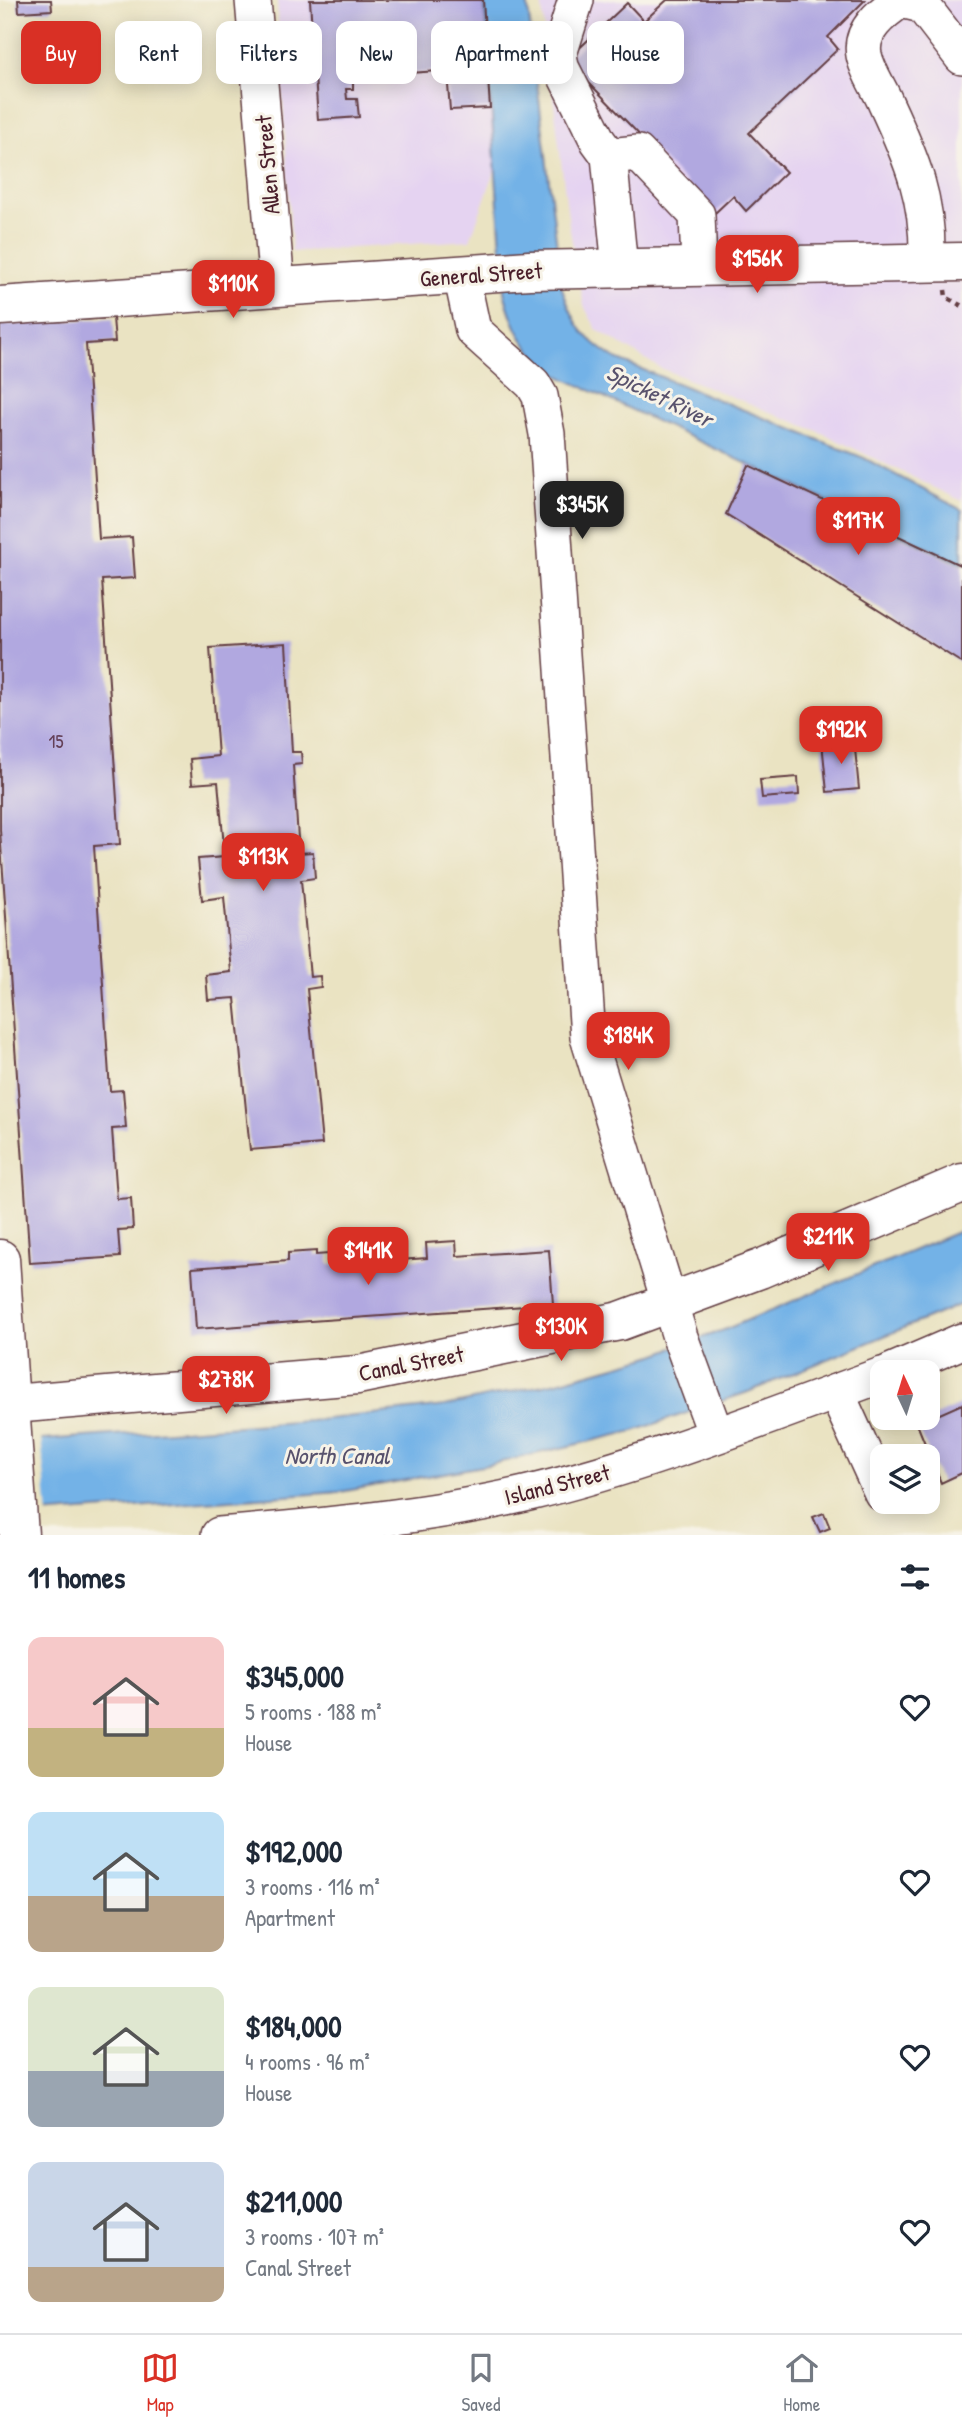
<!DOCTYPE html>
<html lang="en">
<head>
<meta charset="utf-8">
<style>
  body { margin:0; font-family:"Patrick Hand",sans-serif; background:#f6f6f7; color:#1f2937; height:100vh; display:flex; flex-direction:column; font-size:26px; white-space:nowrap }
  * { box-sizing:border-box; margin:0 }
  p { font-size:23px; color:#747a83 }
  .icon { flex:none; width:38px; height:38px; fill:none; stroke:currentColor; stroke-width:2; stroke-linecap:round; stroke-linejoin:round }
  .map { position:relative; height:1535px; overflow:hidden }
  .drawer { display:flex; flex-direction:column; background:#fff; flex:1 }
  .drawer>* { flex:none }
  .guide { position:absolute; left:21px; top:21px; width:920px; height:63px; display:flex; gap:14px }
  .needle { width:46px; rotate:356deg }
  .fabs { position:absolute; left:870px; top:1360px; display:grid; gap:14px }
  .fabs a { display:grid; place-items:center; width:70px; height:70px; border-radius:14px; background:#fff; box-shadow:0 4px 18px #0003; font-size:35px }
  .price { position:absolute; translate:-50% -60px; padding:0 16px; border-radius:14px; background:#d93025; color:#fff; font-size:23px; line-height:46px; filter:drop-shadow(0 2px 4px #0008) }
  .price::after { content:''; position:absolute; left:50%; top:42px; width:21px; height:16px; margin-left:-10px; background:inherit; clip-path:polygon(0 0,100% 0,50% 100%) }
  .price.current { background:#222; color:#fff }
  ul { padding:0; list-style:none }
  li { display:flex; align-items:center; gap:21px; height:175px; padding:0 28px }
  li span { display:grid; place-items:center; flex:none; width:196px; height:140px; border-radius:14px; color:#555 }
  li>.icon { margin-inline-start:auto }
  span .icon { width:84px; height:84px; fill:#fffc; stroke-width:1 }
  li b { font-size:30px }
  h2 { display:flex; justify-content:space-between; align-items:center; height:84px; padding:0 28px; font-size:30px }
  .tag { padding:0 24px; border-radius:14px; background:#fff; box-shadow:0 4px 18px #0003; font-size:24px; line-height:63px }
  .tag.current { background:#d93025; color:#fff }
  .tabs { display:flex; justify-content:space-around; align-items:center; height:98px; border-top:2px solid #e0e1e3; background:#fff; font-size:19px; color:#747a83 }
  .tabs a { display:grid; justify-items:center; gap:4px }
  .tabs .current { color:#d93025 }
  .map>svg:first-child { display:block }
  .built { fill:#e5d3f1 }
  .water { fill:#73b2e7; stroke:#5e6889; stroke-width:2 }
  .pier { fill:#eae3c2 }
  .building { fill:#b1a8e0 }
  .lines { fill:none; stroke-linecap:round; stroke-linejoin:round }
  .minor-casing { stroke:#623c42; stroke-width:38 }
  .major-casing { stroke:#623c42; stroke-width:41 }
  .path { stroke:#623c42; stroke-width:4.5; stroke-dasharray:5 5; stroke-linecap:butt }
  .minor { stroke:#fff; stroke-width:35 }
  .major { stroke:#fff; stroke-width:38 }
  .labels { text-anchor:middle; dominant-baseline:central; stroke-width:6; stroke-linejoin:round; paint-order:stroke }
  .number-label { font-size:19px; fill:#644158 }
  .street-label { font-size:23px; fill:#4a1f2b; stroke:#f7f3e8 }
  .water-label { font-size:24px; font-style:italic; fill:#58526d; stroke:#f7f3e8 }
</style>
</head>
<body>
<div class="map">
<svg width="962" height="1535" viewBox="0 0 962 1535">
  <rect width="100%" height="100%" fill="#f7f3e8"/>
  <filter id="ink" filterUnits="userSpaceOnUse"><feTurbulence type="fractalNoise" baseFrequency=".0143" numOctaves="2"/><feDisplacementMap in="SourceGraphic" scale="14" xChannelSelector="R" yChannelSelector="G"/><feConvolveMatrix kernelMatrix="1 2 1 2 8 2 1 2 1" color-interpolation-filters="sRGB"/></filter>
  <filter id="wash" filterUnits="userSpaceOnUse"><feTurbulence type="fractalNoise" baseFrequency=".00686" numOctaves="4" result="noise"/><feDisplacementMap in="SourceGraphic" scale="28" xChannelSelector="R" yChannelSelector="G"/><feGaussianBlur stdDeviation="1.57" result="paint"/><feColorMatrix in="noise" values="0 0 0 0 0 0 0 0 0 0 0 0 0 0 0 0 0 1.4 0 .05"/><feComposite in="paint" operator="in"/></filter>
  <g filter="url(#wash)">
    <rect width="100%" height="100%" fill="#eae3c2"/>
    <g class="built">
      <path d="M 277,0 L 484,0 L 497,165 L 470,240 L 292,252 Z"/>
      <path d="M 541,0 L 962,0 L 962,501 L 820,432 L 660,368 L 597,330 L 584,306 L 569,225 Z"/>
    </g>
    <g class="water">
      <path d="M 484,0 L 527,0 L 562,288 C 575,326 582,337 616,359 L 864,458 L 962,510 L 962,564 L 559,376 C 525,349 515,334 504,292 Z"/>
      <path d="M 962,1230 L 962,1304 L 748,1392 L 634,1431 L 488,1465 L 340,1492 L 0,1517 L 0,1443 L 309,1421 L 445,1406 L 557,1382 L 651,1356 L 724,1330 Z"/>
    </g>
    <path class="pier" d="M 41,1437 L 48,1517 L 0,1521 L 0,1439 Z"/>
    <g id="blocks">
      <g class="building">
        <path d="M 18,0 L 51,0 L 52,10 L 19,12 Z"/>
        <path d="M 310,0 L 483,0 L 490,108 L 450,110 L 448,85 L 453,84 L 452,70 L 353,77 L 353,89 L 346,89 L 347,99 L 357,99 L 359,117 L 318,120 Z"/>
        <path d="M 667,0 L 865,0 L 828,37 L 838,49 L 749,133 L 786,172 L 746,211 L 733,196 L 715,213 L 567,60 L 627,3 L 644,21 Z"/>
        <path d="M 113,318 L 115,342 L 86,344 L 99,539 L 132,537 L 135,578 L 102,580 L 120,844 L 94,846 L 110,1091 L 123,1090 L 126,1128 L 112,1129 L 117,1199 L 131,1198 L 133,1229 L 118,1230 L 120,1257 L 30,1263 L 0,830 L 0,325 Z"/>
        <path d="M 748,465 L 962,566 L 962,663 L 726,514 Z"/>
        <path d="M 286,643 L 292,752 L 301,752 L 302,764 L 293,765 L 299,853 L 313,852 L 315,878 L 301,880 L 310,977 L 320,976 L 321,987 L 307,989 L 322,1144 L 250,1150 L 235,998 L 208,1000 L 206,975 L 231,972 L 224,897 L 202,900 L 198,859 L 225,857 L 218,782 L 192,784 L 190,759 L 218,756 L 210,648 Z"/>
        <path d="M 854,739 L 859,789 L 827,792 L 822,742 Z"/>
        <path d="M 798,777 L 799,795 L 762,798 L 760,780 Z"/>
        <path d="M 456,1241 L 457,1256 L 549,1250 L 553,1304 L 196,1329 L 192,1268 L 288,1261 L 288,1253 L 316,1251 L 316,1255 L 329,1254 L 329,1265 L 427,1258 L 426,1243 Z"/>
        <path d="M 962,1404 L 962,1473 L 941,1483 L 917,1424 Z"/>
        <path d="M 824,1513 L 830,1528 L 820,1532 L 813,1517 Z"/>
      </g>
    </g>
  </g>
  <g filter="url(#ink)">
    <use href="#blocks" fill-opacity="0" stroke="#623c42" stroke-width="2"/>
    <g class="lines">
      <defs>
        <g id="minor">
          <path d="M 253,0 L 277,287"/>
          <path d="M 576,0 L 559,54 L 561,67 L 598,141 L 609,156"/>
          <path d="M 927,262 C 929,200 912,160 886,104 C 880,89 867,71 864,55 C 859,30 883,12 901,0 L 922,5 L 962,57"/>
          <path d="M 620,268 L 609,156 L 638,153 L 697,215 L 699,266"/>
          <path d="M 461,274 L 473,330 L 533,384 L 540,396 L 547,434 L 588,1037 L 680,1337 L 716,1435"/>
          <path d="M 890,1372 L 962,1341"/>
          <path d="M 836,1392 L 882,1493"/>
          <path d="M 219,1535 C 323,1526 427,1517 529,1493 C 650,1464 766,1417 882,1375"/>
        </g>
        <g id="major">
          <path d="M 0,306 L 529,270 L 962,262"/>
          <path d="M 0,1259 L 19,1535"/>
          <path d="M 0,1405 L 358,1375 L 620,1321 L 760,1269 L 962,1183"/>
        </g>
      </defs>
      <use href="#minor" class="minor-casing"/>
      <use href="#major" class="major-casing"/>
      <path class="path" d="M 945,290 L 946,297 L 962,306"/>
      <use href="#minor" class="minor"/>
      <use href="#major" class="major"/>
    </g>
  </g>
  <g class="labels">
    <g class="number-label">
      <text x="56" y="741">15</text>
    </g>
    <g class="street-label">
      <text transform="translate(267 165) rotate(-95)">Allen Street</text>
      <text transform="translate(481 274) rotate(-4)">General Street</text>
      <text transform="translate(411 1363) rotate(-11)">Canal Street</text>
      <text transform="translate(557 1484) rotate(-14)">Island Street</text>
    </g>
    <g class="water-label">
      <text transform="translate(660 395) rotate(26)">Spicket River</text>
      <text x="337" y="1455">North Canal</text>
    </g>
  </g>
</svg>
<div class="fabs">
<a><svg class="needle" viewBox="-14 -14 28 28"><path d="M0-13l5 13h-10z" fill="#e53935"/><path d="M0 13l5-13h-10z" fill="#747a83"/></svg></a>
<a><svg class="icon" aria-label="layers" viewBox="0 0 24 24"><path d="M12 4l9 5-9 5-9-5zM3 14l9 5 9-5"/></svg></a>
</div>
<b class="price" style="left:757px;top:295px">$156K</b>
<b class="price" style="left:233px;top:320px">$110K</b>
<b class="price current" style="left:582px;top:541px">$345K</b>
<b class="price" style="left:858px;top:557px">$117K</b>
<b class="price" style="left:841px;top:766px">$192K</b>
<b class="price" style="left:263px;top:893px">$113K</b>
<b class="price" style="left:628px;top:1072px">$184K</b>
<b class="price" style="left:828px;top:1273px">$211K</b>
<b class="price" style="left:368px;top:1287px">$141K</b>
<b class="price" style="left:561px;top:1363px">$130K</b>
<b class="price" style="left:226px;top:1416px">$278K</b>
<div class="guide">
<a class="tag current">Buy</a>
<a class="tag">Rent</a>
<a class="tag">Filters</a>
<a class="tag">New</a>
<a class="tag">Apartment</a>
<a class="tag">House</a>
</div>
</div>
<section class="drawer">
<h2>11 homes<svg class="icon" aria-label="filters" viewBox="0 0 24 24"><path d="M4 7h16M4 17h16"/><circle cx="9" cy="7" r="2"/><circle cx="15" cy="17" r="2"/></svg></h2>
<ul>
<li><span style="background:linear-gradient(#f6c9c9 65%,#c2b280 0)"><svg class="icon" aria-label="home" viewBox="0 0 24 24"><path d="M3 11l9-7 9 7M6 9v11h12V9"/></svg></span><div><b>$345,000</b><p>5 rooms · 188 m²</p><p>House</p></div><svg class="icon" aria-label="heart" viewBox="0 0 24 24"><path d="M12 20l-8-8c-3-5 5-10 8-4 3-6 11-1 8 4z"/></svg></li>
<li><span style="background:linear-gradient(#bfe0f5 60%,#b9a48a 0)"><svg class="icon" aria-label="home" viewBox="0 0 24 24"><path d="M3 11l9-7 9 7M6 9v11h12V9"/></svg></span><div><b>$192,000</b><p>3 rooms · 116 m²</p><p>Apartment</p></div><svg class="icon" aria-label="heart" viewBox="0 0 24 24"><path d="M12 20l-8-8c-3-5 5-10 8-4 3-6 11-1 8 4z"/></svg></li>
<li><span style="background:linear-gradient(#dfe7d0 60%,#9aa5b1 0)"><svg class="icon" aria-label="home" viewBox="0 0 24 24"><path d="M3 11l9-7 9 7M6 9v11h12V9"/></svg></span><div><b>$184,000</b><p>4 rooms · 96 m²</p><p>House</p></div><svg class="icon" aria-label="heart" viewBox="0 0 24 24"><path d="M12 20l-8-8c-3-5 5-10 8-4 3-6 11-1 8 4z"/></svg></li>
<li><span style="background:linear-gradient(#c9d6e8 75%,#b9a48a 0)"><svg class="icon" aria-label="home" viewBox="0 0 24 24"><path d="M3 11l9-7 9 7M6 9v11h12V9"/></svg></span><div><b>$211,000</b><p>3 rooms · 107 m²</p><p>Canal Street</p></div><svg class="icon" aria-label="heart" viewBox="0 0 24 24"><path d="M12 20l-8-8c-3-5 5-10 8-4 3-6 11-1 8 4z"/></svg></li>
</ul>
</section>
<nav class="tabs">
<a class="current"><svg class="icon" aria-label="map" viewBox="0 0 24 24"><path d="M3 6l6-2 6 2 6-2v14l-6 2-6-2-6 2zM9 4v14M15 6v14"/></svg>Map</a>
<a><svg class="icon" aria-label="saved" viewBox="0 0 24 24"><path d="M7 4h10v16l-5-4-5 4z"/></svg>Saved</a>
<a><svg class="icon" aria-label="home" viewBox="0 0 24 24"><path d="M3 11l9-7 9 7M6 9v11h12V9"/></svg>Home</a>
</nav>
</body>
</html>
